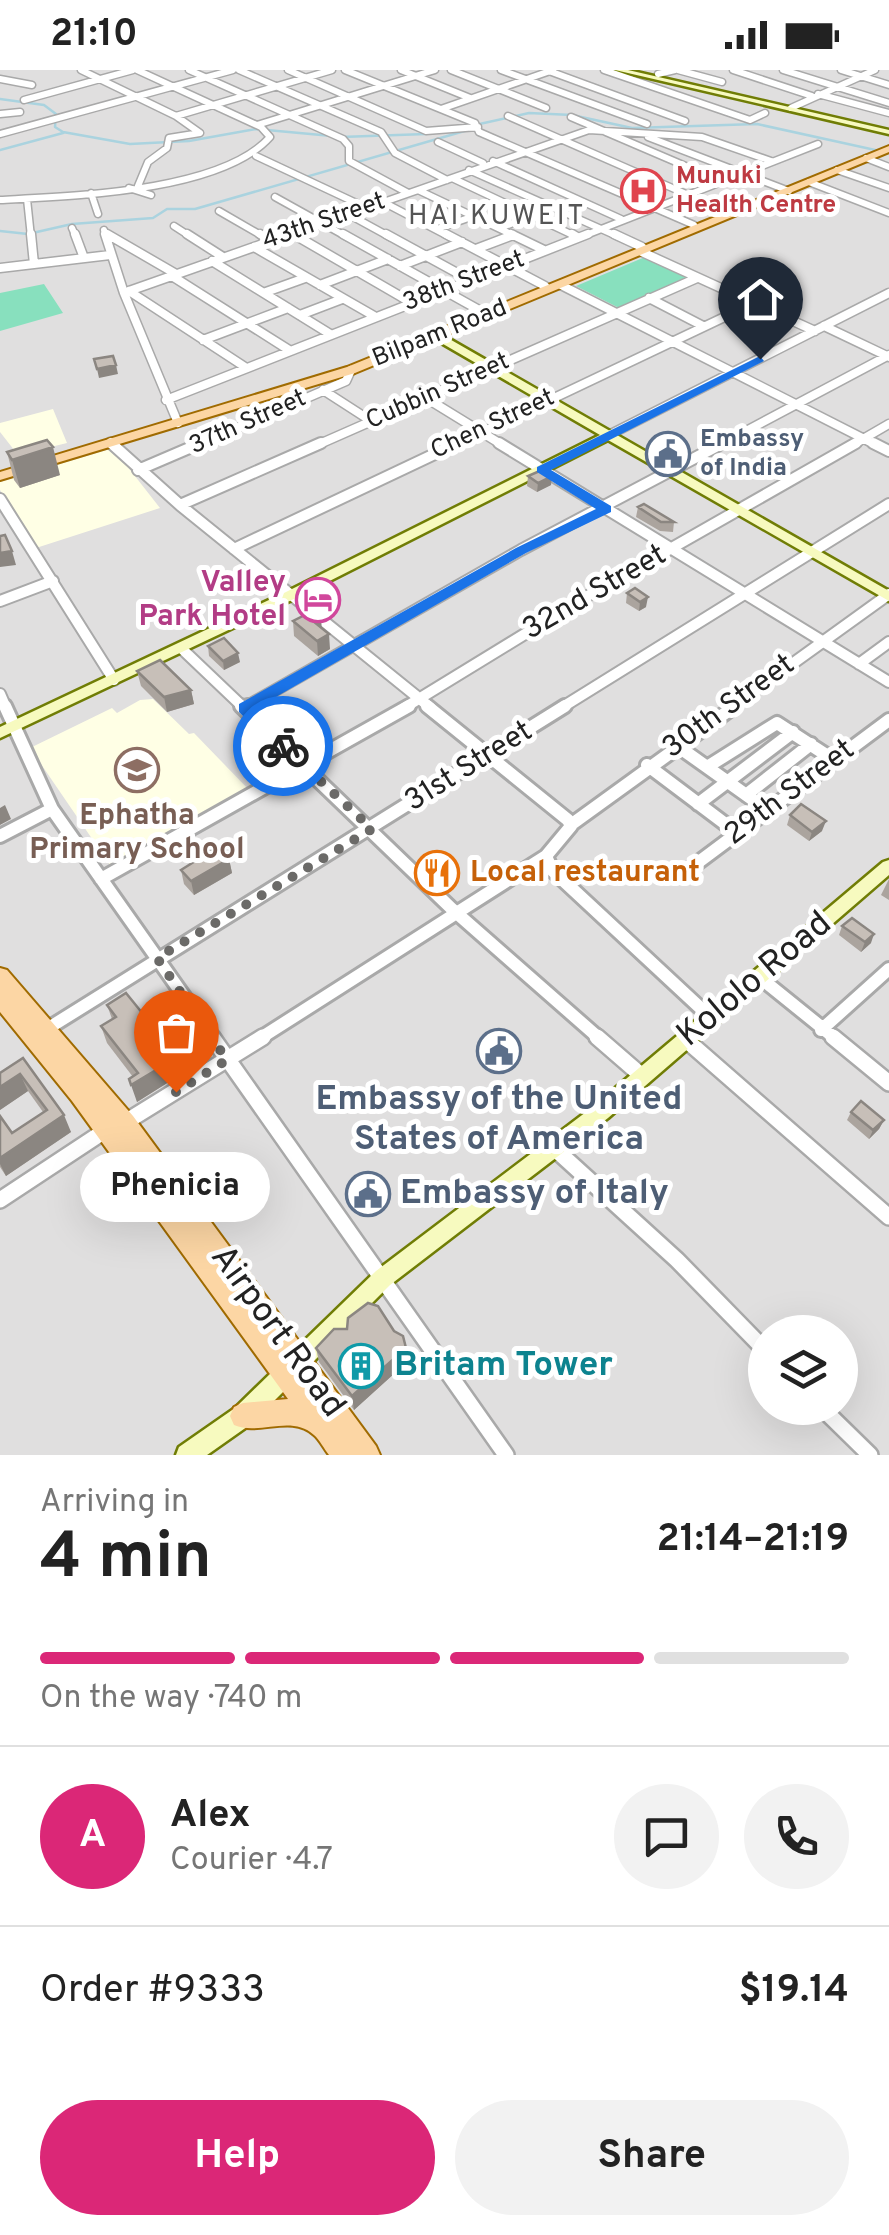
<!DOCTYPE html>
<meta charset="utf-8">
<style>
:root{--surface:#fff;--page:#f2f2f2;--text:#222;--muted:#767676;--line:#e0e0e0;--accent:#db2777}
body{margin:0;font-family:Overpass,sans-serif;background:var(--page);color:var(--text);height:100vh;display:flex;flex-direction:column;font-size:38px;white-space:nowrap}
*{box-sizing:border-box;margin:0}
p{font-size:32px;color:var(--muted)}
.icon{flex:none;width:55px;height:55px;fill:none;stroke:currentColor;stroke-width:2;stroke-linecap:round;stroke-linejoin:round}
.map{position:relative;height:1385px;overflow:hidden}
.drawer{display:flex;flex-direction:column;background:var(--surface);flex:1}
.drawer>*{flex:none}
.controls{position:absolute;left:748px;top:1245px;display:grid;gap:20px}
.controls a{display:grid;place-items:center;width:110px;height:110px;border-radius:50%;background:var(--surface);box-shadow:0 10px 40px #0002;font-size:50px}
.pin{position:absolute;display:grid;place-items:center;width:85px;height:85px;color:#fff;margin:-102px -42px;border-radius:50% 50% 50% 0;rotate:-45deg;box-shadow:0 0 10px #0007}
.pin .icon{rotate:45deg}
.courier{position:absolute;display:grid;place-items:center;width:100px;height:100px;margin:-50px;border:8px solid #1a73e8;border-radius:50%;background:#fff;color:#222;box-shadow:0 2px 12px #0007}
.bubble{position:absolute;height:70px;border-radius:35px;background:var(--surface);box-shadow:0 10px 40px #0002;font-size:32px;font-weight:700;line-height:70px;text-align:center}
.overview em{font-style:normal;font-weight:700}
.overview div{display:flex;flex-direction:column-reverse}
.overview{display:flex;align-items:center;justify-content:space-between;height:170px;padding:0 40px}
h1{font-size:65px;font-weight:700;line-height:75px}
.bar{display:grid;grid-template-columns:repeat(4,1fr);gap:15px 10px;align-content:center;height:120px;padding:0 40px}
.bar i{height:12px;border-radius:8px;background:var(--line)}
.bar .on{background:var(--accent)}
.bar p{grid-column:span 4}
.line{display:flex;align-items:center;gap:25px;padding:0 40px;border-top:2px solid var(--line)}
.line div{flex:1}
.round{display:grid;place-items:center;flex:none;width:105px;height:105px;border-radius:52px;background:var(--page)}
.action{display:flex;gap:20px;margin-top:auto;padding:20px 40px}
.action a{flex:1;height:115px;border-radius:60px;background:var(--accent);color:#fff;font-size:40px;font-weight:700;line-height:115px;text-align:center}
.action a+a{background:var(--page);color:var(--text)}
.status{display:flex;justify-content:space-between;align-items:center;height:70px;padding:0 50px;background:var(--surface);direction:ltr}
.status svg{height:28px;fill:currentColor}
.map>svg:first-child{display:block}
.residential{fill:#e0dfdf;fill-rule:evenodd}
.education{fill:#ffffe5}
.pitch{fill:#88e0be}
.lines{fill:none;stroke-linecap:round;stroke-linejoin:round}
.stream{stroke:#aad3df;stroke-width:2.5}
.street-far4-casing{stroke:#a9a9a9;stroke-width:9}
.street-far3-casing{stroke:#a9a9a9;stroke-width:11}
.street-far2-casing{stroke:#a9a9a9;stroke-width:14}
.street-far1-casing{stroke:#a9a9a9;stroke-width:18}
.street-casing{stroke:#a9a9a9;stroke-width:20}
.secondary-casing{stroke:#707d05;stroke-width:5}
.primary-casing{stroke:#a06b00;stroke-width:4}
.street-far4{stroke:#fff;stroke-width:6}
.street-far3{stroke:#fff;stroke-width:8}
.street-far2{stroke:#fff;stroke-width:10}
.street-far1{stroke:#fff;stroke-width:12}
.street{stroke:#fff;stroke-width:15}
.secondary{fill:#f7fabf;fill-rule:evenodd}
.primary{fill:#fcd6a4;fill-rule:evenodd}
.wall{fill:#aba49e}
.shaded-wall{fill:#8b8681}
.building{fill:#c7bfb8;stroke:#8b8681;stroke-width:2.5}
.route{fill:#1a73e8}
.done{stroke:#6b6a68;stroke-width:10;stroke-dasharray:0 18}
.labels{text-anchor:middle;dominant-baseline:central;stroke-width:10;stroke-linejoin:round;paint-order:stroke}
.far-health-label{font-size:25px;font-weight:bold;fill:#be3a42;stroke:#fff;text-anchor:start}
.far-street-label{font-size:25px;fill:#222;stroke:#fff}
.far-service-label{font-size:25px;font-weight:bold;fill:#4e5e75;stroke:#fff;text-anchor:start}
.far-neighbourhood-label{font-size:28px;letter-spacing:2.5px;fill:#555;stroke:#fff}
.hotel-label{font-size:30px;font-weight:bold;fill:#b23c85;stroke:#fff;text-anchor:end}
.street-label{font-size:30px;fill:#222;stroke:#fff}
.education-label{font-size:30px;font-weight:bold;fill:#785e54;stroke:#fff}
.food-label{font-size:30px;font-weight:bold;fill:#c56008;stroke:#fff;text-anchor:start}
.near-street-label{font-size:35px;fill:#222;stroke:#fff}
.near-service-label{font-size:35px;font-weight:bold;fill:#4e5e75;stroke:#fff}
.near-culture-label{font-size:35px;font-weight:bold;fill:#0d838f;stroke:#fff;text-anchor:start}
</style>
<div class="status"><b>21:10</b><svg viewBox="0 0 49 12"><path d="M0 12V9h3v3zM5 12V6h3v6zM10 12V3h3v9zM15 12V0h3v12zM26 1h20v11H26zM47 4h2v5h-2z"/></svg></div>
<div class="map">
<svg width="889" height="1385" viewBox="0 0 889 1385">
<rect width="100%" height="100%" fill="#f2efe9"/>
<path class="residential" d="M0,0H889V1385H0ZM765,1262H840V1338H765Z"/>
<path class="education" d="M53,339L67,373L18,385L0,362V353Z
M113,378L160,438L36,478L0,420V412Z
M153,629L189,664L194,663L251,722L112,798L30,678L112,638L117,643L140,630Z"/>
<path class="pitch" d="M645,187L688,208L619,238L576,216Z
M44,214L63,243L0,261V223Z"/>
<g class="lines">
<path class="stream" d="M0,29L44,35L56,44L55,57L63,62L130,74L189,71L256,59L332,66
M475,55L529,43L572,45L632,58L757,54L889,83
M341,67L426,64
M0,80L63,63
M0,161L28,164L72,154L153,148L167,139H195L468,60"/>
<defs>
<path id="street-far4" d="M81,0L176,46L200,63L169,68L167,78L148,92L138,116
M189,0L343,69L349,76V91L408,123
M239,0L381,62L395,83L447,110
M288,0L426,61L478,57
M345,0L475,53L479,62L694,155
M401,0L470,28
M451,0L546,38
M501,0L647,54
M604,0L750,50L765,43
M678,0L722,12
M733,0L812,26
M783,0L889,33
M841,0L889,15
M549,1L685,51
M658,4L675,0
M0,9L32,15
M818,24L889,43
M24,30L133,0
M791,38L875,0
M441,39L553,0
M0,44L20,42
M176,46L332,0
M508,46L686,124
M571,47L718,110
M257,55L435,0
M0,64L233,0
M648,67L789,121
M438,72L483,93
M256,86L367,138
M866,88L889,97
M493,91L621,149
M469,100L619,167
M837,100L889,118
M452,108L577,167
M809,112L889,143
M129,118L151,125
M418,120L517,167
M91,123L98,144
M275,127L347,167
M27,129L31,167
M0,130C72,126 221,122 270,67L261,57L137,0
M383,132L450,167
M219,141L264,167
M348,144L390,167
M174,156L191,167
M72,158L76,167
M500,158L557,136
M437,159L474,146
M104,160L106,167
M105,163L112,167
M292,164L297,167
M284,167L589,60L702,67L771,91
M508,167L513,165
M581,167L818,74"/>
<path id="street-far3" d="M31,164L34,194
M75,164L84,188
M105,164L124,223
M107,164L176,204
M187,164L223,187
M260,164L271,171
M293,164L412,233
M343,164L488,245
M386,164L470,210
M446,164L545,216
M511,164L544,180
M572,164L577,167
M614,164L642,177
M254,177L374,246
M476,179L513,165
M642,182L815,261
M212,191L330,264
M400,196L462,172
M0,198L110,185
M172,206L289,280
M320,215L388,189
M561,215L878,376
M129,221L291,164
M129,221L124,223L178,353
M129,221L245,297
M266,222L305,208
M649,228L703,256
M300,245L342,229
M824,256L889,287
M203,270L288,238
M323,320L371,351
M426,328L504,376
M166,330L588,164
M605,367L889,223
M111,373L114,376
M195,376L346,311L351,300
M315,376L697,208
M453,376L754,233
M718,376L889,285
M851,376L889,354"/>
<path id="street-far2" d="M111,373L180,435L431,638
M499,373L889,612
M873,373L889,381
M138,400L201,373
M0,429L114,610
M180,435L321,373
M234,479L458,373
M0,531L53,511
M181,578L244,638
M859,594L889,572
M0,624L6,638
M244,638L521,480L723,373
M404,638L577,532L856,373
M561,638L889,434
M731,638L889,524"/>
<path id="street-far1" d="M5,636L52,739L214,969
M241,636L452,839L600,969
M427,636L568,750L571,756L546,786L552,800L710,947
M244,638L248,636
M676,675L766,739
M647,695L736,762
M707,697L777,653L834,690
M746,725L811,674
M698,734L793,662
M572,754L735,636
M0,766L52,739
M692,797L889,650
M101,809L409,636
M758,906L836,969
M47,959L565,636
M821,960L889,899
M259,969L546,786"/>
<path id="street" d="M212,967L506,1385
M597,967L642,1006
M833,967L889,1013
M685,969L889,1147
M124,1053L263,967
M555,1079L677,1190L765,1280
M0,1130L106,1060
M822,1338L870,1385"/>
<path id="secondary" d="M615,0H628L889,60V64Z
M431,263H439L889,521V531L608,370L296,528L0,668V657L286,522L600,365L431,267Z
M889,790V805L608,1048L390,1215L251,1354L207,1385H176L179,1377L235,1338L376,1201L594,1036L883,792Z"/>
<path id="primary" d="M889,76V82L355,303L0,410V402L347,297Z
M0,898L7,900L133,1046L376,1376L380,1385H329C324,1379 320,1370 314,1365C291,1344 259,1366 234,1355L230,1346L234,1337L243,1333L288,1329L72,1031L0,942Z"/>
</defs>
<use href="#street-far4" class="street-far4-casing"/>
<use href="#street-far3" class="street-far3-casing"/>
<use href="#street-far2" class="street-far2-casing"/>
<use href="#street-far1" class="street-far1-casing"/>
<use href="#street" class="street-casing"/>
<use href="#secondary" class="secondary-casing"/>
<use href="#primary" class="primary-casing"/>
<use href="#street-far4" class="street-far4"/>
<use href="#street-far3" class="street-far3"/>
<use href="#street-far2" class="street-far2"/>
<use href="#street-far1" class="street-far1"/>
<use href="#street" class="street"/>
<use href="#secondary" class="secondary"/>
<use href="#primary" class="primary"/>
</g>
<path class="wall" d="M7,382L60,405L20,418L14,410Z
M528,406L551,415L537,422L527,416Z
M638,437L674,452L673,462L660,461L636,447Z
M308,518L330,521V530L319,536L309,528Z
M627,523L646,537L639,541L626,533Z
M293,551L322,559L330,579L318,586L294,566Z
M208,576L240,592L224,600L209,586Z
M137,601L191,620L194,634L167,642L141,616Z
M790,745L822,761L809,771L787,755Z
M229,789L232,803L194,825L184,814L181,800Z
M889,809V830L881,825Z
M842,856L871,873L861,882L839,865Z
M107,935L173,981L186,982L191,998L137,1032L133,1007L107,973L101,956L112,949Z
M23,988L71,1062L6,1106L0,1097V1046L12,1063L43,1042L28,1021L0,1040Z
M851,1042L884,1050L879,1059L869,1069L847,1050Z
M316,1278H406L407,1292L354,1340L319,1292Z"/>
<path class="shaded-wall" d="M116,295L118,304L99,308L97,299Z
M53,377L60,405L20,418L12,390Z
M552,406L551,415L537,422L538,413Z
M12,481L16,495L0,497V483Z
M330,521V530L319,536L318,526Z
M648,527L646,537L639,541L640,532Z
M321,547L322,562L313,551Z
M329,564L330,579L318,586L317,571Z
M238,583L240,592L224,600L223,591Z
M191,620L194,634L167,642L164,627Z
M5,735L11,749L0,755V738Z
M826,751L822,761L809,771L812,762Z
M229,789L232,803L194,825L191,811Z
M874,864L871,873L861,882L865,872Z
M186,982L191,998L137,1032L131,1015Z
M20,1004L28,1021L0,1040V1017Z
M64,1045L71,1062L6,1106L0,1094V1088Z
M884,1050L879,1059L869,1069L873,1060Z
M406,1278L407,1292L354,1340L352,1326Z"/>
<path class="building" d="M113,286L116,295L97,299L94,289Z
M47,370L53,377L12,390L7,382Z
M542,400L552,406L538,413L528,406Z
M644,434L674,452H661L638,437Z
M5,465L12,481L0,483V466Z
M320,512L330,521L318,526L308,518Z
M635,518L648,527L640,532L627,523Z
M313,541L321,547L313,551L329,564L317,571L293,551Z
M224,568L238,583L223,591L208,576Z
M160,590L191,620L164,627L137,601Z
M801,734L826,751L812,762L790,745Z
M216,778L229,789L191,811L181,800Z
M852,848L874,864L865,872L842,856Z
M126,923L173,981L182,976L186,982L131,1015L129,1009L138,1003L101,956L116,947L107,935Z
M23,988L64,1045L0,1088V1046L12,1063L47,1040L20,1004L0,1017V1003Z
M861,1031L884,1050L873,1060L851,1042Z
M368,1233L378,1236L394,1261L403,1266L406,1278L352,1326L316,1278L334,1259H347L348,1248Z"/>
<path class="route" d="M760,286L764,291L551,400L611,436V442L526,483L255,639L289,672V681H277L239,642V634L516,478L596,439L537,402V397Z"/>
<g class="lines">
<path class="done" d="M176,1022L227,990L157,888L372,759L283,676"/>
</g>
<defs>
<symbol id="hospital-ring" viewBox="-11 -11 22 22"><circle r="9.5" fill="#fff" stroke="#e0444e" stroke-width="1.5"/><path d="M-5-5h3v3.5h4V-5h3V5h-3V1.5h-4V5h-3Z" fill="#e0444e"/></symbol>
<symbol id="civic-ring" viewBox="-11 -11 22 22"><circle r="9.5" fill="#fff" stroke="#5c6f8a" stroke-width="1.5"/><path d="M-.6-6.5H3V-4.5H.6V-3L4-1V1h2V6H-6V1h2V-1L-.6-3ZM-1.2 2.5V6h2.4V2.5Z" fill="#5c6f8a"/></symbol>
<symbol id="hotel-ring" viewBox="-11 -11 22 22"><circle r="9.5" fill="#fff" stroke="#d1479c" stroke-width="1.5"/><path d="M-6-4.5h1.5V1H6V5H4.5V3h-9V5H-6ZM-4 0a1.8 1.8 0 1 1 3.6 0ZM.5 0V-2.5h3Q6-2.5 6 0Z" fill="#d1479c"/></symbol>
<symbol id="school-ring" viewBox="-11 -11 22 22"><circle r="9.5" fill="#fff" stroke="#8d6e63" stroke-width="1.5"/><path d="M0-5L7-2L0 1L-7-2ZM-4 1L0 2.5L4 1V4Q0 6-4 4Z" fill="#8d6e63"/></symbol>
<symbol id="restaurant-ring" viewBox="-11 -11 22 22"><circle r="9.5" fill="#fff" stroke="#e8710a" stroke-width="1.5"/><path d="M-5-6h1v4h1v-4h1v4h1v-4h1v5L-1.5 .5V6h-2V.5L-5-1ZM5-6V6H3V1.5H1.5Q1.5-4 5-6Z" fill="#e8710a"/></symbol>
<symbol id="building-ring" viewBox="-11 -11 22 22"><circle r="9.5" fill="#fff" stroke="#0f9aa8" stroke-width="1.5"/><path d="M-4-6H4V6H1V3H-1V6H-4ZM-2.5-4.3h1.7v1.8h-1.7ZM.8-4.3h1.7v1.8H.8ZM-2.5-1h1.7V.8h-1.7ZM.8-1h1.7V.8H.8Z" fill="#0f9aa8"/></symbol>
</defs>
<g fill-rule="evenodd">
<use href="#hospital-ring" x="618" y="96" width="50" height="50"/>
<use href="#civic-ring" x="643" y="359" width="50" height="50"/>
<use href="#hotel-ring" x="293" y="505" width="50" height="50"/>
<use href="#school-ring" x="112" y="675" width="50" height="50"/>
<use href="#restaurant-ring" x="412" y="778" width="50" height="50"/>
<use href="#civic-ring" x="474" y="956" width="50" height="50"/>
<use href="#civic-ring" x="343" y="1099" width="50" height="50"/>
<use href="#building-ring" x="336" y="1271" width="50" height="50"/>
</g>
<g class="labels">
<g class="far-health-label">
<text x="676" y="107">Munuki<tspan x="676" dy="29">Health Centre</tspan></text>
</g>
<g class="far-street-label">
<text transform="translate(324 152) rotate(-19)">43th Street</text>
<text transform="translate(464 212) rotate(-21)">38th Street</text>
<text transform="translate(440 264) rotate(-22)">Bilpam Road</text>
<text transform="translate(438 322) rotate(-24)">Cubbin Street</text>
<text transform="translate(248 353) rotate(-24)">37th Street</text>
<text transform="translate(493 355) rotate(-25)">Chen Street</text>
</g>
<g class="far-service-label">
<text x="700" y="370">Embassy<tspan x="700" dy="29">of India</tspan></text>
</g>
<g class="far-neighbourhood-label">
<text x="497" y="147">HAI KUWEIT</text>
</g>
<g class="hotel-label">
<text x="286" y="513">Valley<tspan x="286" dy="34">Park Hotel</tspan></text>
</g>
<g class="street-label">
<text transform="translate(595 523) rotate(-30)">32nd Street</text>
<text transform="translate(729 637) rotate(-36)">30th Street</text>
<text transform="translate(469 697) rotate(-32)">31st Street</text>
<text transform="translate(790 723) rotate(-37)">29th Street</text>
</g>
<g class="education-label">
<text x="137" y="746">Ephatha<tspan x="137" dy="34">Primary School</tspan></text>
</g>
<g class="food-label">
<text x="470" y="803">Local restaurant</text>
</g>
<g class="near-street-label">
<text transform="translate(755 910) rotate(-40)">Kololo Road</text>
<text transform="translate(277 1262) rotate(54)">Airport Road</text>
</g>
<g class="near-service-label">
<text x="499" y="1030">Embassy of the United<tspan x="499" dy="40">States of America</tspan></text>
<text x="400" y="1124" text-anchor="start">Embassy of Italy</text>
</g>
<g class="near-culture-label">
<text x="394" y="1296">Britam Tower</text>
</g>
</g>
</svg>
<div class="controls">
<a><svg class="icon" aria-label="layers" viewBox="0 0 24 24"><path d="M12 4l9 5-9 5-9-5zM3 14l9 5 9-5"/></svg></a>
</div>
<div class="pin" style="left:176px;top:1022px;background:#ea580c"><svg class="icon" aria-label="bag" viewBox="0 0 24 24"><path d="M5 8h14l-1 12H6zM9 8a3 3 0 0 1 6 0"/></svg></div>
<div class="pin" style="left:760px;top:289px;background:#1f2937"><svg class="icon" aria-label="home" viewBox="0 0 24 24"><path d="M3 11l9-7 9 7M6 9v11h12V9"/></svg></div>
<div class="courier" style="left:283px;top:676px"><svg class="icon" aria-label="bike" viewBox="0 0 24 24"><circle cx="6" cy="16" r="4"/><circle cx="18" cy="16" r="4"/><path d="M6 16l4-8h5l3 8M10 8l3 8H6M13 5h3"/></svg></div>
<div class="bubble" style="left:80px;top:1082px;width:190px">Phenicia</div>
</div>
<section class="drawer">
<div class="overview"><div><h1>4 min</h1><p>Arriving in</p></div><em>21:14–21:19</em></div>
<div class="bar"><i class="on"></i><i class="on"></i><i class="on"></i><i></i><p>On the way · 740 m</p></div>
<div class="line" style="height:180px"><b class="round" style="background:var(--accent);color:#fff">A</b><div><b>Alex</b><p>Courier · 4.7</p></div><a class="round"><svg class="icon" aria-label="chat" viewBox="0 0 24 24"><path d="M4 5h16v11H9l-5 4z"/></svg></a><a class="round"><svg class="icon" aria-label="phone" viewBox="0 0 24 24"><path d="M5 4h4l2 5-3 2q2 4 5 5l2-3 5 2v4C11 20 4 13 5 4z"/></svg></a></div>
<div class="line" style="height:130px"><div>Order #9333</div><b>$19.14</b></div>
<div class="action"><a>Help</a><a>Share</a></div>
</section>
